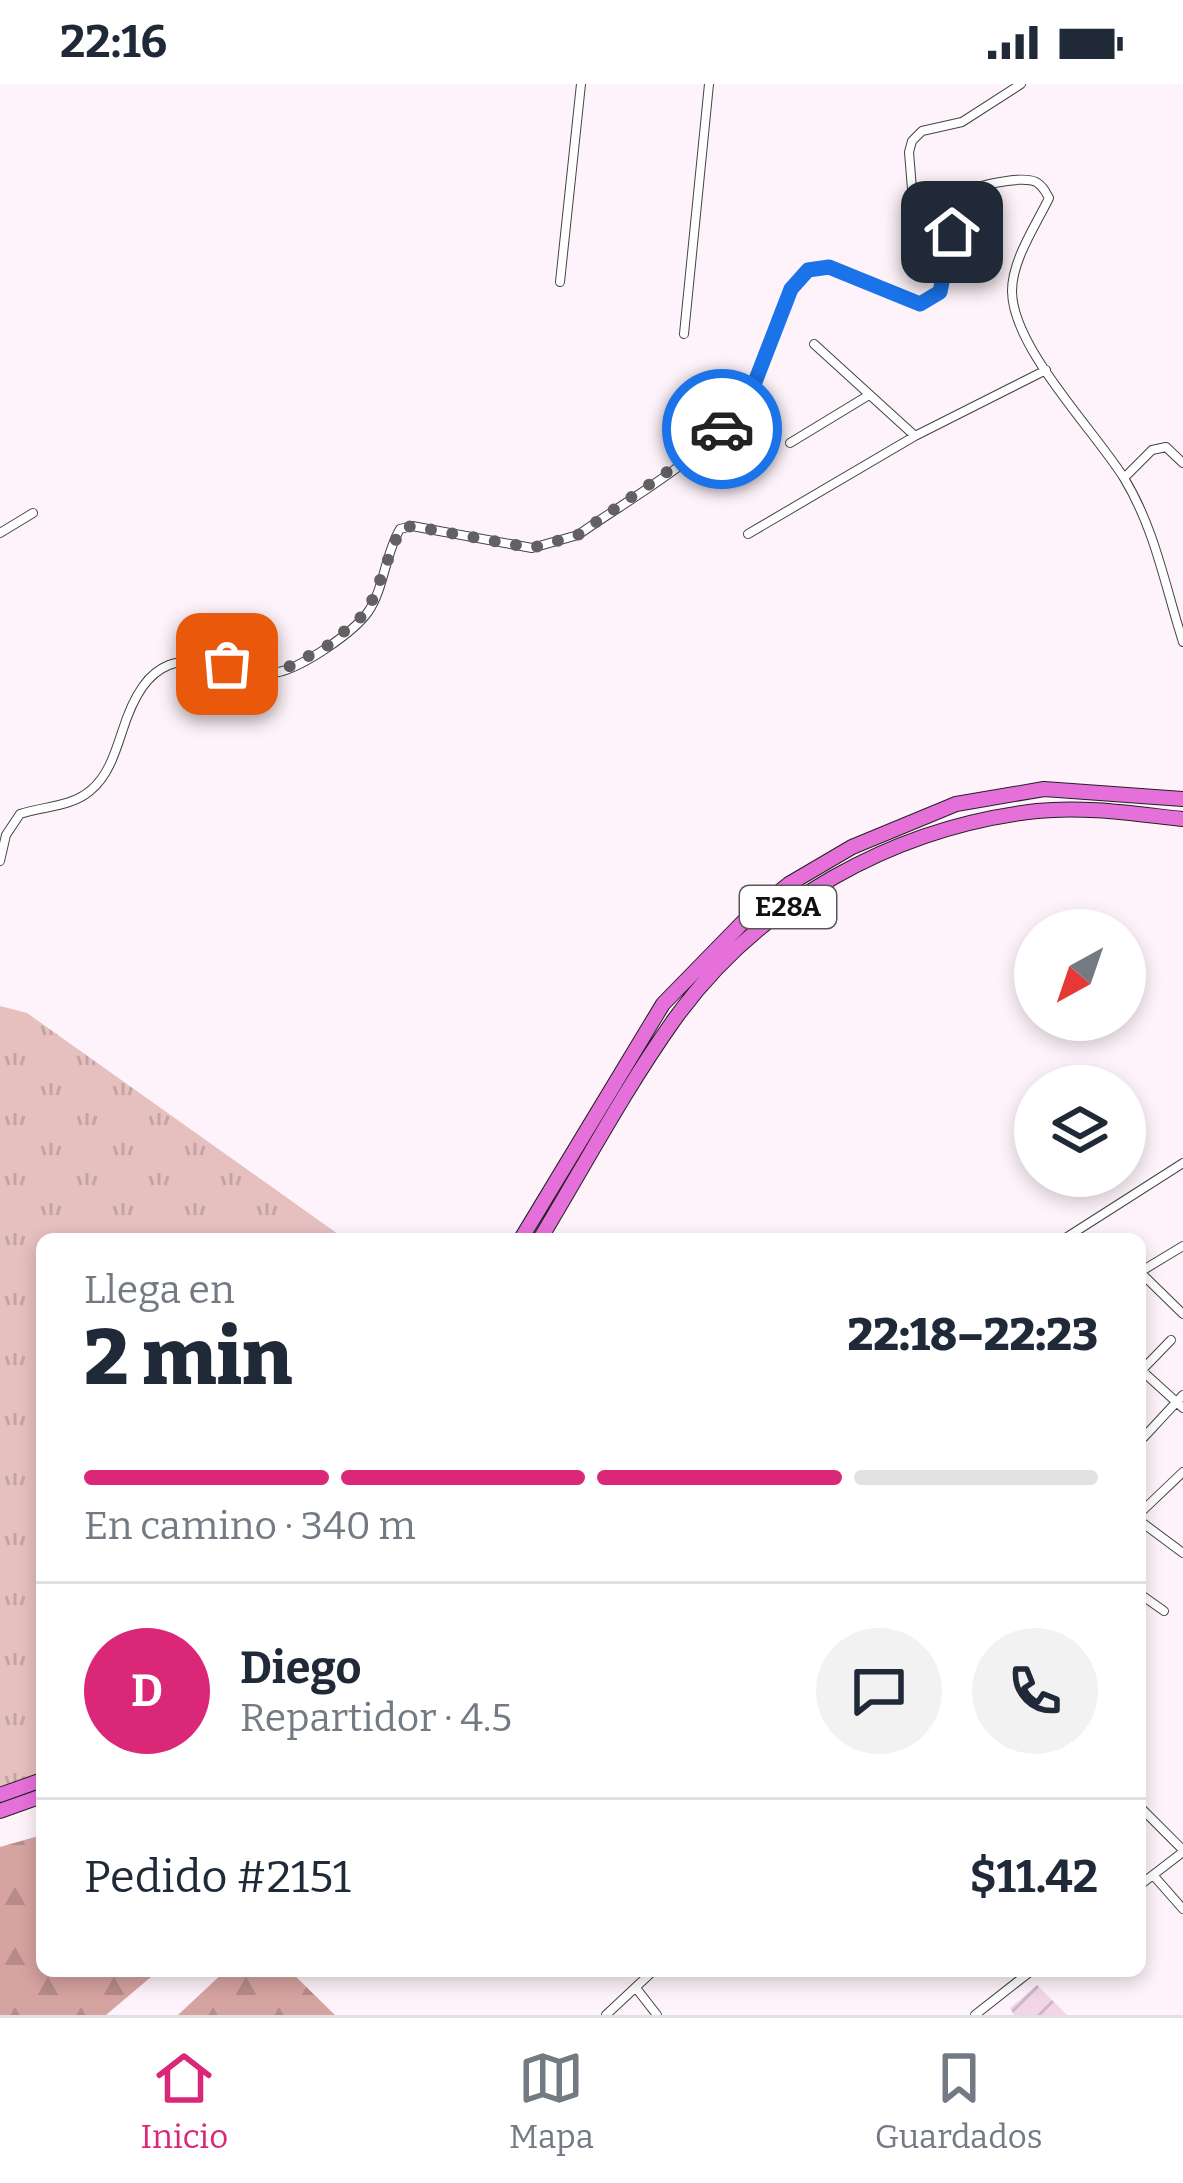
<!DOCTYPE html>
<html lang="es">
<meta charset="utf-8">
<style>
:root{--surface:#fff;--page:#f2f2f3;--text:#1f2937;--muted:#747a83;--line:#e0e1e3;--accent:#db2777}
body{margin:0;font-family:Bitter,serif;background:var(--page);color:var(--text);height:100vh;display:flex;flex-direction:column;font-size:45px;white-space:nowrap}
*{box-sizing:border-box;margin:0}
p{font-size:39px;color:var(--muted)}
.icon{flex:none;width:66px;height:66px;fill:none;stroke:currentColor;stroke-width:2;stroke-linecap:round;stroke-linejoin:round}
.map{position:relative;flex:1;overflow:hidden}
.drawer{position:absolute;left:36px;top:1149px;width:1110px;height:744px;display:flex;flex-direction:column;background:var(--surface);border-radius:18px;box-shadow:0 6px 18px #0003}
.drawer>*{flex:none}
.needle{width:78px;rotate:220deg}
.tools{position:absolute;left:1014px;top:825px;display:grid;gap:24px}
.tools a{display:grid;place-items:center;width:132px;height:132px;border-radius:50%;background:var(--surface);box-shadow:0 6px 18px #0003;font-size:60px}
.pin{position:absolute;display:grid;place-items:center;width:102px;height:102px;color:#fff;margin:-51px;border-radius:24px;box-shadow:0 6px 18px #0006}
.courier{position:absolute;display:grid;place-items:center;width:120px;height:120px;margin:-60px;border:9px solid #1a73e8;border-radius:50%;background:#fff;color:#222;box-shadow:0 3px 15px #0007}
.overview em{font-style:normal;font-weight:800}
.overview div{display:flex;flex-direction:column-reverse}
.overview{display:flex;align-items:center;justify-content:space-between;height:204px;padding:0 48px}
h1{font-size:78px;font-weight:800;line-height:90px}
.bar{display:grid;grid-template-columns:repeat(4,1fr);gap:18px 12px;align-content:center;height:144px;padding:0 48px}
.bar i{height:15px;border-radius:9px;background:var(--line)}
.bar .active{background:var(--accent)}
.bar p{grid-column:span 4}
.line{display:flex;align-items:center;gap:30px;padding:0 48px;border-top:3px solid var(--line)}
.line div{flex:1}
.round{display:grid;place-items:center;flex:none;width:126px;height:126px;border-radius:63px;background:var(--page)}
.status{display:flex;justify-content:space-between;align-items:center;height:84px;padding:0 60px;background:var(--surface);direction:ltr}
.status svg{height:33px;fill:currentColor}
.dock{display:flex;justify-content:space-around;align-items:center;height:168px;border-top:3px solid var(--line);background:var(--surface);font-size:33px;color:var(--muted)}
.dock a{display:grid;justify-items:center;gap:6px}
.dock .active{color:var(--accent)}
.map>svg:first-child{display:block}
.farmland{fill:url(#farmland-furrows)}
.forest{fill:url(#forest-firs)}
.park{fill:url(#park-tufts)}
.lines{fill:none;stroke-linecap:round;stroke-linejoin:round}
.minor-casing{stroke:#434343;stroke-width:10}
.trunk-casing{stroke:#212121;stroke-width:16}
.minor{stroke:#fff;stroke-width:8}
.trunk{stroke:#e670d9;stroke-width:14}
.done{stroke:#635f62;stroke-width:12;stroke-dasharray:0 21.6}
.route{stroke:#1a73e8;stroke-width:15}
.labels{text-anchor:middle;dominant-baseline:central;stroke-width:12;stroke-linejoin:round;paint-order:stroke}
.shield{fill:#fff;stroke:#585858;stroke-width:3}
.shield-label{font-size:27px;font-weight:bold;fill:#101010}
</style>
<div class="status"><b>22:16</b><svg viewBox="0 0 49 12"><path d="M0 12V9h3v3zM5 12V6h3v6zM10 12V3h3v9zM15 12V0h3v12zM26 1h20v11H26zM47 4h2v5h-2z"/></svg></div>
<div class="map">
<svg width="1183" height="1931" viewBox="0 0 1183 1931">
<defs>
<pattern id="farmland-furrows" width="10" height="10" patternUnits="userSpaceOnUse" patternTransform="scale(3)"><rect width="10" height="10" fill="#f2d5e6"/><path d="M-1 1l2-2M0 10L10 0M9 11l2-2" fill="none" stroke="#ceb6c4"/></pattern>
<pattern id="forest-firs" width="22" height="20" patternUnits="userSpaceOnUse" patternTransform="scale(3)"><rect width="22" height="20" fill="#d5a3a0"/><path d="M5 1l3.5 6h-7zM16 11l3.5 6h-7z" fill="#b68b89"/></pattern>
<pattern id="park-tufts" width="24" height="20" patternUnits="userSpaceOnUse" patternTransform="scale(3)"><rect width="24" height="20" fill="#e6bfbf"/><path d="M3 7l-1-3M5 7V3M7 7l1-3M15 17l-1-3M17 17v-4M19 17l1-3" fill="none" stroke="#c4a3a3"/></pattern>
</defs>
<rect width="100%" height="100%" fill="#fef3fa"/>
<path class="farmland" d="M1037,1901L1067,1931H1014L1010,1924Z"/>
<path class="forest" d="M42,1751V1887H158L106,1931H0V1763Z
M225,1887H290L335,1931H178Z"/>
<path class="park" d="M0,922L27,929L345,1155H42V1696L0,1718Z"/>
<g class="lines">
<defs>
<path id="minor" d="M946,182L929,178L917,167L909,68L912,57L922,47L962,38L1021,0
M560,198L581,0
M684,250L709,0
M814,260L915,352
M790,359L869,311
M1124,394L1152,366L1166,363L1183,379
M0,449L33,429
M748,450L915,352L1046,286
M0,777L6,751L20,730C44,722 72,723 91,706C108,692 115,669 122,648C153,550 196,579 279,588C304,582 353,549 368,528C384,505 385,470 400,445L412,442L532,464L578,451C633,412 713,370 749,312C769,281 776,206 807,187C829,174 896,210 920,220L940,208L959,113C969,102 1022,91 1036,98C1043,102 1045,107 1049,114C1036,141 1012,176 1012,207C1012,263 1094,346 1124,394C1155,445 1165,502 1183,558
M1064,1155L1183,1079
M1183,1162L1140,1188L1183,1230
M1140,1285L1183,1324
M1140,1288L1171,1256
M1144,1353L1183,1311
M1140,1429L1183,1388
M1140,1437L1183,1469
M1140,1510L1164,1527
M1140,1723L1183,1766
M1153,1791L1183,1825
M1140,1801L1183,1768
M636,1904L657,1931
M606,1931L653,1887
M975,1931L1031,1887"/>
<path id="trunk" d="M521,1155L663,920L747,834L789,800L852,763L956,720L1044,705L1183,715
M540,1155C584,1082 625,1005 674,936C759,818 894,743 1037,727C1086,722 1135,730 1183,735
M0,1711L42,1696
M0,1727L42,1712"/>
</defs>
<use href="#minor" class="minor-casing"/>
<use href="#trunk" class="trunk-casing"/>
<use href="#minor" class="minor"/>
<use href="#trunk" class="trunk"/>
</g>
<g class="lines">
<path class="done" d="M227,580L279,588L327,562L368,527L400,445L412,442L532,464L578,451L712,356L722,345"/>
<path class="route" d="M722,345L750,311L791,205L808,186L829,183L920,220L940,208L952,148"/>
</g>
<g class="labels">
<rect class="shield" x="740" y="802" width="96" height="42" rx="9"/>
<g class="shield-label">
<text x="788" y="823">E28A</text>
</g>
</g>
</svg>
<div class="tools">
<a><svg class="needle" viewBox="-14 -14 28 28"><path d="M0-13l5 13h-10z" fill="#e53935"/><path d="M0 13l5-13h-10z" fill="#747a83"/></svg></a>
<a><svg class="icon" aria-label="layers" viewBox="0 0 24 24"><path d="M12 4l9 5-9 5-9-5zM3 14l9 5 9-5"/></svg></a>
</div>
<div class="pin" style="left:227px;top:580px;background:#ea580c"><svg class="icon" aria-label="bag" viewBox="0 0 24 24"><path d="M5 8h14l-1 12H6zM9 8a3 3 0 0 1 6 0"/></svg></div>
<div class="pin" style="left:952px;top:148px;background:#1f2937"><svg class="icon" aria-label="home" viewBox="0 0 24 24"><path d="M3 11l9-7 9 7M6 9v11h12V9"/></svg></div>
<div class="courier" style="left:722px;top:345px"><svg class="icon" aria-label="car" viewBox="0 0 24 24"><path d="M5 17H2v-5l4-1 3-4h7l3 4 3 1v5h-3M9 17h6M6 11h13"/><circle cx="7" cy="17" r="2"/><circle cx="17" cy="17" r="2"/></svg></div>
<section class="drawer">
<div class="overview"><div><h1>2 min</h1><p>Llega en</p></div><em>22:18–22:23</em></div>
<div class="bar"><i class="active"></i><i class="active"></i><i class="active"></i><i></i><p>En camino · 340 m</p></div>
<div class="line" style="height:216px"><b class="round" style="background:var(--accent);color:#fff">D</b><div><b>Diego</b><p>Repartidor · 4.5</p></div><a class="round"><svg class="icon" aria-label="chat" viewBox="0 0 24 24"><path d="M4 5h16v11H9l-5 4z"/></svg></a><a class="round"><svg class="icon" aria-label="phone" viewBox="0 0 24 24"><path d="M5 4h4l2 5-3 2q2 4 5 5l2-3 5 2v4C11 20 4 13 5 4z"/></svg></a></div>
<div class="line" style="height:156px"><div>Pedido #2151</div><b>$11.42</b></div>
</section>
</div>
<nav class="dock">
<a class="active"><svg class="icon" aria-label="home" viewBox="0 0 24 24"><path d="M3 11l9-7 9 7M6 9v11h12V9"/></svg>Inicio</a>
<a><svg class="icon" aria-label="map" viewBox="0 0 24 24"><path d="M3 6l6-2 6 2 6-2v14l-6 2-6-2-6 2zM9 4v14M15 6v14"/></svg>Mapa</a>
<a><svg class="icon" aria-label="saved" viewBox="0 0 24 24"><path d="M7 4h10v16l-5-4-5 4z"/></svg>Guardados</a>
</nav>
